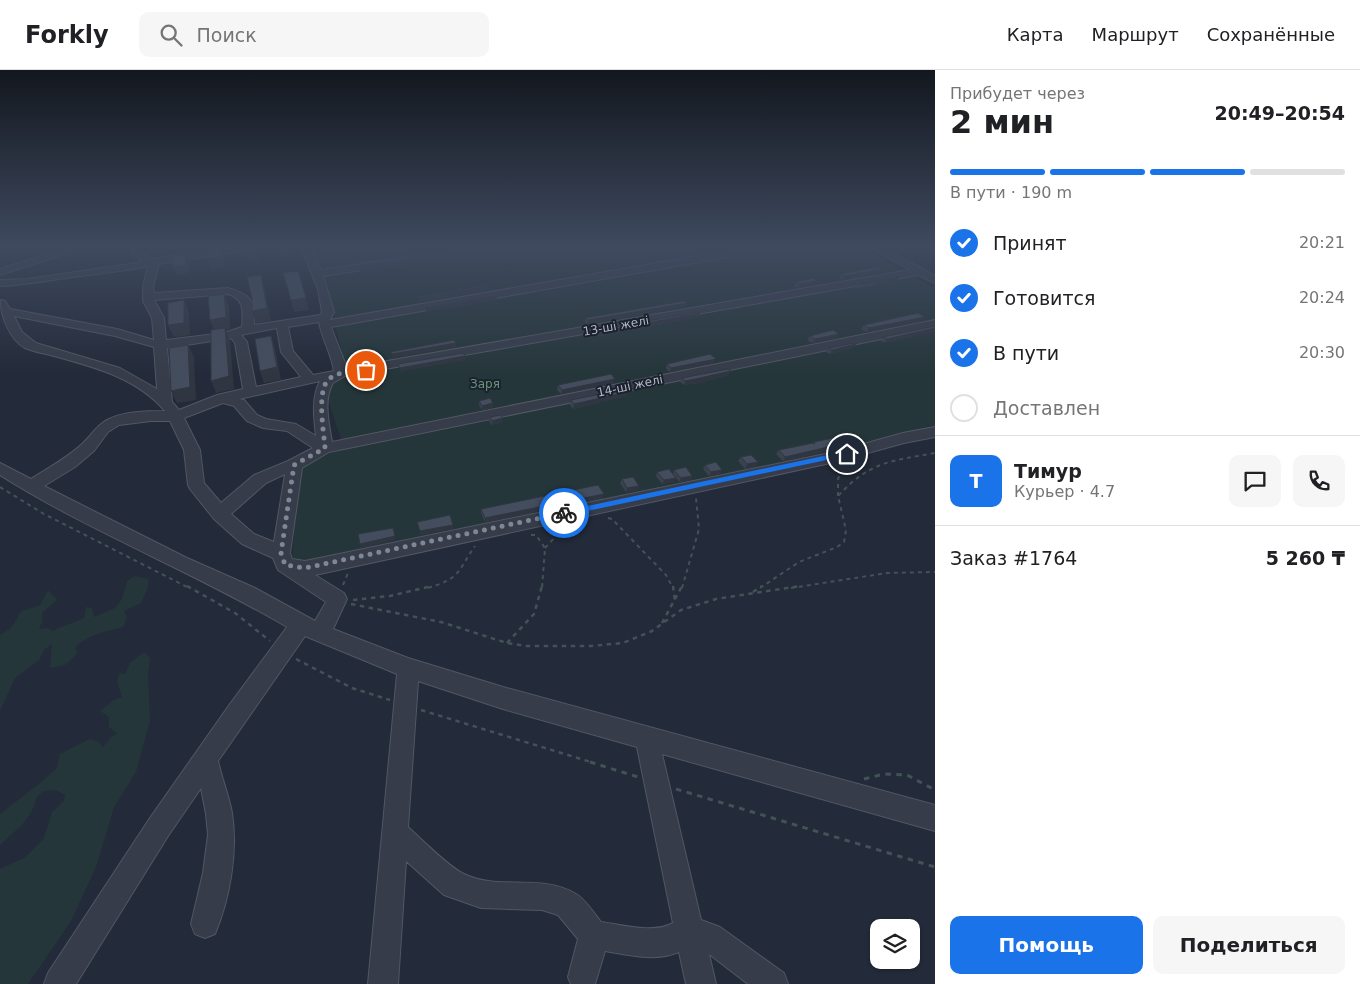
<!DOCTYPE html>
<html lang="ru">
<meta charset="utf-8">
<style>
:root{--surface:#fff;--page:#f6f6f6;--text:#202124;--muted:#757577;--line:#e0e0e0;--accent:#1a73e8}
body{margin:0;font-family:"DejaVu Sans",sans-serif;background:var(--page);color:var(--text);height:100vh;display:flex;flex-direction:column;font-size:19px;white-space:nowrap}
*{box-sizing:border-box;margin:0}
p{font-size:16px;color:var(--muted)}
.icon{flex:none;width:28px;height:28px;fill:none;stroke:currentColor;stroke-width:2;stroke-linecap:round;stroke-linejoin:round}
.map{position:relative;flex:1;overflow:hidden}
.panel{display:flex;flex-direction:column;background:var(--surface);width:425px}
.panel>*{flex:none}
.fabs{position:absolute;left:870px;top:849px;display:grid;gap:10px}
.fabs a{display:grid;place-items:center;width:50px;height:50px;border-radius:10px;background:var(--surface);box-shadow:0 1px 4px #0004;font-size:25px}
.pin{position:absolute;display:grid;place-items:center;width:42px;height:42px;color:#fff;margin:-21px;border:2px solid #fff;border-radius:50%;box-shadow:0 1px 5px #0007}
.courier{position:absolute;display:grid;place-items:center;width:50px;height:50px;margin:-25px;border:4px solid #1a73e8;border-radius:50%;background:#fff;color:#222;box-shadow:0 1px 6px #0007}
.head em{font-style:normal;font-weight:700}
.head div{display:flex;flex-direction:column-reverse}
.head{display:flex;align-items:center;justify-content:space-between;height:85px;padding:0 15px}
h1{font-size:32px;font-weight:700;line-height:38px}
.bar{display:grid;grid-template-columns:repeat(4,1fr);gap:8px 5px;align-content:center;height:60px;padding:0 15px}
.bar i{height:6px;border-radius:4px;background:var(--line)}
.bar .current{background:var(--accent)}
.bar p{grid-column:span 4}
.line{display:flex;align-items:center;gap:12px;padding:0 15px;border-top:1px solid var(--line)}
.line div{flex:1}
.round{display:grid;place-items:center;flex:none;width:52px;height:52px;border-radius:10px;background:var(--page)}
ol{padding:0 15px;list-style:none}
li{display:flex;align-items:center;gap:15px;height:55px}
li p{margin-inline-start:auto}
li .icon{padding:5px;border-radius:50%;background:var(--accent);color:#fff;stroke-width:4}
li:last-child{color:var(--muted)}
li i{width:28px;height:28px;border:2px solid var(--line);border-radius:50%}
.action{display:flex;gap:10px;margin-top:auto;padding:10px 15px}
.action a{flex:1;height:58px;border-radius:10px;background:var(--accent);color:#fff;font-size:20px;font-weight:700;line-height:58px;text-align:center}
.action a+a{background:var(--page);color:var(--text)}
header{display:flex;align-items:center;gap:30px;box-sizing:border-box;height:70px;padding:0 25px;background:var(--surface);border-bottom:1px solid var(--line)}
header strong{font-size:24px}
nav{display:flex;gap:28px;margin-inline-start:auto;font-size:18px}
.search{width:350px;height:45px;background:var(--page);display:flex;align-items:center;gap:12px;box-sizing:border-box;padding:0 18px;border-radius:10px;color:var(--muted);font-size:19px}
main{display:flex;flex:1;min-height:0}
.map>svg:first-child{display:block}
.green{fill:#25363a}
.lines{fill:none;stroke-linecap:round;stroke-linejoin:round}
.minor-casing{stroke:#515764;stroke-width:2}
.path-far2{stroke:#425357;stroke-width:2;stroke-dasharray:4 4;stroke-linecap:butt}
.path-far1{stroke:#425357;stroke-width:2.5;stroke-dasharray:4.5 4.5;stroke-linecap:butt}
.path{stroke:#425357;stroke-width:3;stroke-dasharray:5.5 5.5;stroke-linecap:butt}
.minor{fill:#363c49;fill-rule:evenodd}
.wall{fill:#3a4250}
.shaded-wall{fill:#303641}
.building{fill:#444d5d;stroke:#303641}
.route{fill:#1a73e8}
.done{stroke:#7f8694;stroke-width:5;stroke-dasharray:0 9}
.labels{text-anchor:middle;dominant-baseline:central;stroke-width:4;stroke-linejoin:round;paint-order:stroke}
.far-street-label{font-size:12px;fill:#b1b7c5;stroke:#1b222e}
.far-park-label{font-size:12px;fill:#699577;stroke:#1b222e}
</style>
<header>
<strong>Forkly</strong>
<div class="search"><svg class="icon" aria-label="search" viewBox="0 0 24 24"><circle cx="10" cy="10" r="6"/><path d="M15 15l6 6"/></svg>Поиск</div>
<nav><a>Карта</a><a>Маршрут</a><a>Сохранённые</a></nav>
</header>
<main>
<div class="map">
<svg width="935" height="914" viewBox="0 0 935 914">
<rect width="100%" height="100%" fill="#232a39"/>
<path class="green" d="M310,177H861L935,218V358C723,411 507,450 292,493L298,402L306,389L345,379C341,364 319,320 332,310C336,307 343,306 347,304L334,250L335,246Z
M134,506L149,509L147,520L141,533L124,541L127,548L123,557C105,562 89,564 75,577L77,584L65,595L50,598L52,574L44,580L39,590L15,608L0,641V565C10,560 16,553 20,542L40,535L48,520L57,530L42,543V552L39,559L48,558L53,561C65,554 73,554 84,548L86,537L92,538L94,547L115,538L122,529L127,511Z
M144,582L150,588L148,604L150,651L136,702L114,737L96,797L71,851L28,914H0V799L26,787L44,768L52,742L64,731L65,725L56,720L43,721L37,727L32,741L22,755L0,775V744L40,713L57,698L60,684L90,669L99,672L103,677L111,667L117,664L109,657V647L100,641L114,630L122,627L117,611L119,603L125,604L130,593Z"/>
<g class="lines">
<defs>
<path id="minor" d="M68,177H86L0,205V199Z
M131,177H141V182L153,189L226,177H256L251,180L159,194L153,217L154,223L228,218C251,224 255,231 254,255L320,245L322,242L318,219L301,177H311L321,200L475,177H501L496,180L323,206L334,242L330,250L749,177H773L768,180L331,257L347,298L910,200L869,177H882L935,206V213L918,205L345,306L333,313C323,330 329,353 332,372L935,250V258L329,382L302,398L290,483L292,489L305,491L835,382L903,363L935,357V367L904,373L835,392L315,505L344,523L347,529L333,559L408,588L503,617L935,735V761L662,684L701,850L720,857L784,903L788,914H748L709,884L716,914H686L679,882C655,892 629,885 605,881L595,914H571L568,907L578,869L558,845L542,840L481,838L444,825L406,791L398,914H368L397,604L305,566L218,691C222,709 229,726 232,743C238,782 230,828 215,864L205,868L195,864L191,854L203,803L208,765L206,744L201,718L168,766L76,914H44L48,903L150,748L230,634L287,557C194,502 92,463 0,405V393L31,409C48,398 67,388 82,374C91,366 96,356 107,350C123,341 147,341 165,341C137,308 94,297 54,286C44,283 34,282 25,278C10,270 0,245 1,230L5,231L10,239L117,259L154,270L152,248L143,231V217L148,196C121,202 94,204 66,208C44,211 23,215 0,216V210L28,209L143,192L133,185ZM228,224C245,229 243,242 242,257L224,263L166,270L164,248L154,230ZM14,246L115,266L154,277L157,319L120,298L36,273L22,262ZM319,252C322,269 331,283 334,301L313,305L293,281L288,257ZM277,258L281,282L301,307L256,317L247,272L241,265ZM231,268L235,273L243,319L217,325L179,340L172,332L167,278ZM320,311C311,328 314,348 316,366L296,354L266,349L257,345L244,330L239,329ZM223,333L234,336L247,351L263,358L287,361L313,378L288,391L254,405L221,433L204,413L200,380L184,348ZM151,351H170L184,380L188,415L190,419L214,449L242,474L273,488L278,500L326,532L315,551L255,518L187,488L44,416L75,397L94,381L108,362L119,355ZM285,404L274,472L254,464L231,444L266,413ZM418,611L503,639L637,677L673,853C653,864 623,855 601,852C594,843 585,829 576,824C541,803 499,821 464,804C450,798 421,769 408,757Z"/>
</defs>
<use href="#minor" class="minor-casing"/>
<path class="path-far2" d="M0,417L44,444L189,518
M838,426V409L843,397
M608,448L612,449L666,505L673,518
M531,465H536L545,478L542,518
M545,478L557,465L570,457
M343,515L348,503
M428,518C461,508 457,502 475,476
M682,518L699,459L696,428
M760,518L799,492L837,477L844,472L846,460L838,426C870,391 892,391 935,383
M791,518L887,503L935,502"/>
<path class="path-far1" d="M187,516L235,543L270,571
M673,516L675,531
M753,522L762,516
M353,530L390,526L432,516
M351,534L441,552L507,573L526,576H591L623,573L652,561L681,540L716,529L800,516
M662,553L682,516
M507,573L534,544L542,516
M296,589L352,618L390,630
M421,640L594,693"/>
<path class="path" d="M590,692L638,707
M864,709L884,704L907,705L935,720
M676,719L935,797"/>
<use href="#minor" class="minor"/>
</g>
<path class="wall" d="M883,199L881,203L842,210L839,208L841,204Z
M899,207L896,211L874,216L856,218L858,214Z
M796,212L815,215L798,218L794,216Z
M686,237L587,254L585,252V248Z
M700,243L699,247L599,266L596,264L597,260Z
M922,251L866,262L861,259L864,255Z
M935,256L884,273L881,271L883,267Z
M839,264L837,268L812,273L807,270L810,266Z
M856,274L853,278L830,284L826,282L829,278Z
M714,293L669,302L666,298L667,294Z
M729,305L699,313L684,315L680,312L682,308Z
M614,313L561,324L557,320L558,315Z
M626,326L573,339L570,335L571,330Z
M479,331L493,338L482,340L479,335Z
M490,347L503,352L492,355L489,351Z
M814,372L855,375L783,391L776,384L779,380L813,373Z
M741,387L758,392L756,396L745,399L738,391Z
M705,395L720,404L709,406L703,399Z
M674,400L692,406L690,410L679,412L673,404Z
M657,402L674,412L662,414L656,406Z
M622,409L639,416L638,420L626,422L620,413Z
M603,428L485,452L481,443V439Z"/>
<path class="shaded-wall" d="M220,177L223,186L225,198L211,200L207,189Z
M257,177H258L260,190L247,191L244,181Z
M278,177H290L292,185L280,186Z
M506,177H522V178L500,182V178Z
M718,177H735L717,180Z
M779,177H797L732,189L733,186Z
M468,183V187L361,203L360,199Z
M186,184L189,191V203L176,205L173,197Z
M883,199L881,203L842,210L844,206Z
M261,205L264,217L271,251L256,253L252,241Z
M899,207L896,211L874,216L876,212Z
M817,211L815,215L798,218L800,214Z
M489,216V220L420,232V228Z
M224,224L229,236L230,259L226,260L230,270L234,319L216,323L211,311L215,262L210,250Z
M497,226V230L473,235L426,242V238Z
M306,228L309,240L294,242L291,230Z
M184,230L189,242L190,265L174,267L168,255Z
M687,233L686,237L587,254L588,250Z
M700,243L699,247L599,266V262Z
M925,247L922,251L866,262L869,258Z
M935,258V262L884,273L887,269Z
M839,264L837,268L812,273L815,269Z
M271,266L275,278L281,310L264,313L260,301Z
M456,273V277L393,288L392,284Z
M856,274L853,278L830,284L832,280Z
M188,275L194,287L196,330L177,333L171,321Z
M465,286V290L400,302V298Z
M364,289V293L354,295V291Z
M716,289L714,293L669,302L671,298Z
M731,301L729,305L699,313L684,315L685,311Z
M370,303L371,307L361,309L360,305Z
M615,309L614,313L561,324L562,320Z
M628,322L626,326L573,339L574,334Z
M493,333V338L482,340V336Z
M503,348V352L492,355V351Z
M858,370L855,375L783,391L785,387Z
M758,392L756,396L745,399L747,394Z
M722,400L720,404L709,406L711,402Z
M692,406L690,410L679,412L681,408Z
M676,408L674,412L662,414L664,410Z
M639,416L638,420L626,422L627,418Z
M604,424L603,428L485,452V448Z
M453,455V459L420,465V461Z
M395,466V470L361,478L360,474Z"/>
<path class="building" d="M207,177H220L221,187L207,189Z
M243,177H257V180L244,181Z
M771,177H779L733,186L732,185Z
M468,183L360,199V198Z
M186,184V195L173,197V186Z
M878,197L883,199L844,206L841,204Z
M298,201L306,228L291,230L283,203Z
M261,205L267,238L252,241V228L247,207Z
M899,207L876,212L858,214Z
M813,208L817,211L800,214L796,212Z
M488,215L489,216L420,228L419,227Z
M224,224L226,247L210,250L208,226Z
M497,226L473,231L426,238Z
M184,230V253L168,255V233Z
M684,231L687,233L588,250L585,248Z
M698,242L700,243L599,262L597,260Z
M918,243L925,247L869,258L864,255Z
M935,256V258L887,269L883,267Z
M225,258L229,306L211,311V260Z
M833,260L839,264L815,269L810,266Z
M271,266L277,297L260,301L255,269Z
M454,270L456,273L392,284L391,282Z
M854,273L856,274L832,280L829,278Z
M188,275L190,317L171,321L169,278Z
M463,283L465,286L400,298L398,294Z
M710,284L716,289L671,298L667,294Z
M363,287L364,289L354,291L353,289Z
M369,299L370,303L360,305L358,301Z
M728,299L731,301L700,308L685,311L682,308Z
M611,304L615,309L562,320L558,315Z
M625,319L628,322L574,334L571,330Z
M490,328L493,333L482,336L479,331Z
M500,345L503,348L492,351L490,347Z
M851,364L858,370L785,387L779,380L813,373L815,374L814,372Z
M751,385L758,392L747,394L741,387Z
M716,392L722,400L711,402L705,395Z
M686,397L692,406L681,408L674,400Z
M669,399L676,408L664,410L657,402Z
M633,407L639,416L627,418L622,409Z
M598,415L604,424L485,448L481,439Z
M450,445L453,455L420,461L417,452Z
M393,458L395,466L360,474L358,464Z"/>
<linearGradient id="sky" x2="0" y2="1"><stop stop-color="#13171f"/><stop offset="0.58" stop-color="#3f4a5f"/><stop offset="1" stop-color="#3f4a5f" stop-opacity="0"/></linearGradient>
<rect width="935" height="305" fill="url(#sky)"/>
<path class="route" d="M847,381L851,384L850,385L564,446L560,443L564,441Z"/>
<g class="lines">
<path class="done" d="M366,300C355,302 338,301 329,309C316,320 324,363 325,378L294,395L281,483L285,495L305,498L564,443"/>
</g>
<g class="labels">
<g class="far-street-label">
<text transform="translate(616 256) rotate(-10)">13-ші желі</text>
<text transform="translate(630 316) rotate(-12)">14-ші желі</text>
</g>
<g class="far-park-label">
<text x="485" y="314">Заря</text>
</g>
</g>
</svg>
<div class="fabs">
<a><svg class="icon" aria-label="layers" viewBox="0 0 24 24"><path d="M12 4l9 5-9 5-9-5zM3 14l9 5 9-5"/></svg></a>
</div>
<div class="pin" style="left:366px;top:300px;background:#ea580c"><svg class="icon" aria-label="bag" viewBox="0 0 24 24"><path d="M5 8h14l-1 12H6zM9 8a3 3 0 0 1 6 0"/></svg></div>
<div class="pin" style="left:847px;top:384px;background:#1f2937"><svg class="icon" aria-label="home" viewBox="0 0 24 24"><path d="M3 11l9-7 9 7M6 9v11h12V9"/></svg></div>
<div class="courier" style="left:564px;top:443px"><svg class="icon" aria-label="bike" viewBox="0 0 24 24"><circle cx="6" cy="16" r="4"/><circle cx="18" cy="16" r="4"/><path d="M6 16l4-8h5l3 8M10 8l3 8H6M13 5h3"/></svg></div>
</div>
<section class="panel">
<div class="head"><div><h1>2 мин</h1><p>Прибудет через</p></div><em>20:49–20:54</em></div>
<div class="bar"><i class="current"></i><i class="current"></i><i class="current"></i><i></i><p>В пути · 190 m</p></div>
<ol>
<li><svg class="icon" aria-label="check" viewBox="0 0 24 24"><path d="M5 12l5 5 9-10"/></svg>Принят<p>20:21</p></li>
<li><svg class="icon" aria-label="check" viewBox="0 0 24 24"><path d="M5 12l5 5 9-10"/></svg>Готовится<p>20:24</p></li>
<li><svg class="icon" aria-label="check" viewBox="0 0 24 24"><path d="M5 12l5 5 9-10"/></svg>В пути<p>20:30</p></li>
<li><i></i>Доставлен</li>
</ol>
<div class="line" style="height:90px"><b class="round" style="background:var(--accent);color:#fff">Т</b><div><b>Тимур</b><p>Курьер · 4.7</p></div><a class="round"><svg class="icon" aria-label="chat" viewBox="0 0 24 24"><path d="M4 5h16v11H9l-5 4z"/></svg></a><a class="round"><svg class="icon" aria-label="phone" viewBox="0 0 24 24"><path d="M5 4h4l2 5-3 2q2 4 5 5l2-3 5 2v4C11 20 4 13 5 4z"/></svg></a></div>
<div class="line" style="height:65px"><div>Заказ #1764</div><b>5 260 ₸</b></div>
<div class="action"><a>Помощь</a><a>Поделиться</a></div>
</section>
</main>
